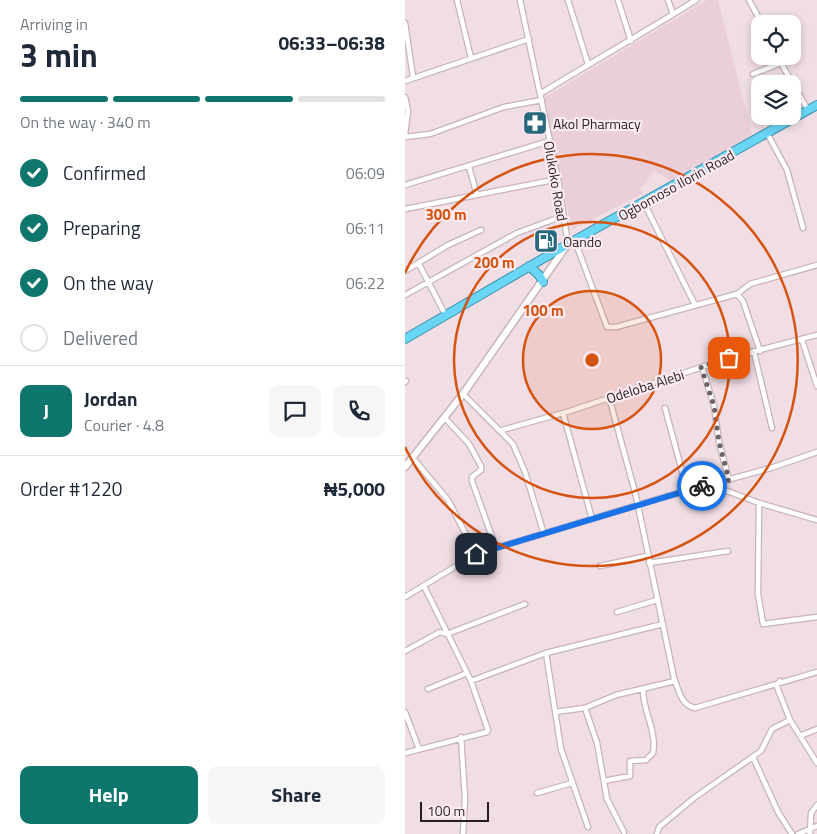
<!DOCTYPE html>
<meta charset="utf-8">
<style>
:root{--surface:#fff;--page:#f6f6f7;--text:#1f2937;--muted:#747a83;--line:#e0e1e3;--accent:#0f766e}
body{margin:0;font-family:"Titillium Web",sans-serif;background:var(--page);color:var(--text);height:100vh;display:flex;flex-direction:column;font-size:19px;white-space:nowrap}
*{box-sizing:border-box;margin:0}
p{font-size:16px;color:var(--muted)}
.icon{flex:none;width:28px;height:28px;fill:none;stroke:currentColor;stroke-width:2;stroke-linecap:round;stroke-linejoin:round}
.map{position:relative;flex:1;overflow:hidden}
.sheet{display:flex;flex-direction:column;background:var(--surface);width:405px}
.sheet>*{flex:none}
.fabs{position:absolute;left:346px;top:15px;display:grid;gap:10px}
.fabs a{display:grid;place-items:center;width:50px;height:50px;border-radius:10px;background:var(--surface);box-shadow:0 2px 8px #0003;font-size:25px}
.scale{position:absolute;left:15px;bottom:12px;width:69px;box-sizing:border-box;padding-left:5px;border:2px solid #261f22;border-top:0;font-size:14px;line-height:18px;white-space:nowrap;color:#261f22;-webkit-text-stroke:4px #feeaf2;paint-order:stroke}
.pin{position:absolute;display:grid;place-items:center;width:42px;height:42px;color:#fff;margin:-21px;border-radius:10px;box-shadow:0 2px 8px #0006}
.courier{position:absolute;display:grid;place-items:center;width:50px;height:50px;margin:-25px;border:4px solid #1a73e8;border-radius:50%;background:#fff;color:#222;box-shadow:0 1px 6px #0007}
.headline em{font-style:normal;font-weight:700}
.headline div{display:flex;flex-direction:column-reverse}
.headline{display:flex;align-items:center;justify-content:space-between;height:85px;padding:0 20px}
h1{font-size:32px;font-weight:700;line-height:38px}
.bar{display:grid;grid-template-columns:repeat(4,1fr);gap:8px 5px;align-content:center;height:60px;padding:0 20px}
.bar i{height:6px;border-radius:4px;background:var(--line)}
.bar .on{background:var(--accent)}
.bar p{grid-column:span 4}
.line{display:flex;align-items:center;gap:12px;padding:0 20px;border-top:1px solid var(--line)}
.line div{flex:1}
.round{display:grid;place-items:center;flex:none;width:52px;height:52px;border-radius:10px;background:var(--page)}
ol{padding:0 20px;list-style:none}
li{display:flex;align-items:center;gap:15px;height:55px}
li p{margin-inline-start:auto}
li .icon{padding:5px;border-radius:50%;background:var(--accent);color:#fff;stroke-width:4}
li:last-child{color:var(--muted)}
li i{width:28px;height:28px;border:2px solid var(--line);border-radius:50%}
.primary-button{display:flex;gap:10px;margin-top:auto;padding:10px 20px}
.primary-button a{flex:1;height:58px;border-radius:10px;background:var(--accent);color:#fff;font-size:20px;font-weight:700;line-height:58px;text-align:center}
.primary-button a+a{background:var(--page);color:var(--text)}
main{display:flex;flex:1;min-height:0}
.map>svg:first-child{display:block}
.built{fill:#eaced8}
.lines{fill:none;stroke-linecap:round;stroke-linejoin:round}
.minor-casing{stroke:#c7b4bb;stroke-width:7}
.secondary-casing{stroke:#c7b4bb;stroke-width:9}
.trunk-casing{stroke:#3a8faa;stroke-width:10}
.minor{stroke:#fff;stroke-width:4.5}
.secondary{stroke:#fff;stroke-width:6}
.trunk{stroke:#6ad6f6;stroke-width:8}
.done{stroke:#6d6266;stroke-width:5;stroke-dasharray:0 9}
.route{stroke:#1a73e8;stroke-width:6}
.ring{fill:none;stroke:#d5530e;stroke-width:2.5}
.labels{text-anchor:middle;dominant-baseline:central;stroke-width:4.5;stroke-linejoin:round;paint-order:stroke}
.poi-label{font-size:14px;fill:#261f22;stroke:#feeaf2;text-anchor:start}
.street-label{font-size:14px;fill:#261f22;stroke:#feeaf2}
.centre{fill:#d5530e;stroke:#feeaf2;stroke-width:2.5}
.ring-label{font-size:15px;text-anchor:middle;font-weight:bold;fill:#d5530e;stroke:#feeaf2;stroke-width:4.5;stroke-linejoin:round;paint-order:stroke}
</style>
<main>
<section class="sheet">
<div class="headline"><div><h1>3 min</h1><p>Arriving in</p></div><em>06:33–06:38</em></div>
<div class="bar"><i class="on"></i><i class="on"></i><i class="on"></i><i></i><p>On the way · 340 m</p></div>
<ol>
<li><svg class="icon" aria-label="check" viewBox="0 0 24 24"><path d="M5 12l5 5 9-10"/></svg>Confirmed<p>06:09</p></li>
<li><svg class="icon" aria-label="check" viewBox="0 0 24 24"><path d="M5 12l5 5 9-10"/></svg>Preparing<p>06:11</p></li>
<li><svg class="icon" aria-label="check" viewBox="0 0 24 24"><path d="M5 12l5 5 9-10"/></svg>On the way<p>06:22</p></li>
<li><i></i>Delivered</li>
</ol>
<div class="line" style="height:90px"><b class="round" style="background:var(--accent);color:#fff">J</b><div><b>Jordan</b><p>Courier · 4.8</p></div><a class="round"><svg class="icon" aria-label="chat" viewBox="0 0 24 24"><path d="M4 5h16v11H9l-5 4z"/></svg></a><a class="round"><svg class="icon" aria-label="phone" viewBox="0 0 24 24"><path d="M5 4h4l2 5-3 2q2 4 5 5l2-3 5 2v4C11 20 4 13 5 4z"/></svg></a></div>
<div class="line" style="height:65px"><div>Order #1220</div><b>₦5,000</b></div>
<div class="primary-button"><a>Help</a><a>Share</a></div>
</section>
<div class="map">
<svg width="412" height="834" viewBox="0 0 412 834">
<rect width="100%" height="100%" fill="#f1dde4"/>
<path class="built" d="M302,0H313L347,135L266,180L249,171L235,189L238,193L167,230L139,98Z"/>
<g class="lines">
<defs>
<path id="minor" d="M52,0L66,58
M115,0L153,179L163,244
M163,0L183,64
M213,0L226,41
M263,0L268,14
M344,0L357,24
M0,23L8,77
M374,56L376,63L403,110
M348,74L376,63
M0,81L124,39
M135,94C187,62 240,32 291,0
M0,97L3,111L0,134
M362,133L382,170L398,228
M0,137L25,134L99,107L137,100
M64,167L72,195
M0,185L144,141
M239,203L290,305
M0,209L153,179
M170,241L202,327H211L332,294
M14,264L41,316
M0,271L43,245L76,230
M332,294L345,284L412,265
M332,294L338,301L355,351
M0,295L112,233L158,216
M397,340L412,386
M349,352L367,428
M297,367L309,406L314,442L324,480
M0,382L1,381
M58,394L108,444L120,472L139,534
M204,397L231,496L269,678C274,691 276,705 290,708L412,672
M260,408L282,490
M158,413L187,519
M40,418L64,444L76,466V470L67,477V481L91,548
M97,430L165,411L324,358L412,335
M8,458L43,500L71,554
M306,485L354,503L412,520
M354,503L353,594L358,624L412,617
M244,563L323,551
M195,566L242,556
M0,597L71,554L259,497L366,468L412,452
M212,612L252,600
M0,651L35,632L42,634L120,604
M141,653L156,749L183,827
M66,681L141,653L258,624
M375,681L372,687L385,720L412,763
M23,689L62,673
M180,708L192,743L202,799L219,832
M0,712L14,749
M150,712L180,708L211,695L270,681
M395,736L412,729
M56,737L60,798L58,834
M0,753L82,732L83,730L66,681L19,586
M348,757L373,812L387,834
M199,781L225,776V761L241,760L248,753C252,730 238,712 238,690
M132,793L167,783
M252,834L254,827L289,798L356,751L367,729L385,720
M393,834L412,826
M405,834L406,813L412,805"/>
<path id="secondary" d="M0,467L58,394L162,245"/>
<path id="trunk" d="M124,266L134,275L138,282
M0,339L163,244L412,105"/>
</defs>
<use href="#minor" class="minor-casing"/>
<use href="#secondary" class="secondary-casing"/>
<use href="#trunk" class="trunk-casing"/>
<use href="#minor" class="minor"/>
<use href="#secondary" class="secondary"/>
<use href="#trunk" class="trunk"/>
</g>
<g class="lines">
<path class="done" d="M297,486L324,480L314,442L309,406L296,367L324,358"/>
<path class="route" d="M71,554L297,486"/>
</g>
<circle cx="187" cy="360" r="69" fill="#d5530e" fill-opacity=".12"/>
<g class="ring">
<circle cx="187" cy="360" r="69"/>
<circle cx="187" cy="360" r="138"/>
<path d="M0 273A206 206 0 1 1 0 447"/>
</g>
<defs>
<symbol id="pharmacy-square" viewBox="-11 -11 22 22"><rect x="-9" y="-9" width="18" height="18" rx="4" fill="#27687c" stroke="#feeaf2"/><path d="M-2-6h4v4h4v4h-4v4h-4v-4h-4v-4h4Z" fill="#fff"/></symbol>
<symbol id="fuel-square" viewBox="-11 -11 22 22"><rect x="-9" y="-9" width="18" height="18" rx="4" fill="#27687c" stroke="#feeaf2"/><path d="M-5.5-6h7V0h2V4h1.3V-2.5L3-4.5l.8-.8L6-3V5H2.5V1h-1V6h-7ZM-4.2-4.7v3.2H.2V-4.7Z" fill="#fff"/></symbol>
</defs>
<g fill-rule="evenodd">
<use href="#pharmacy-square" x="116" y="109" width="28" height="28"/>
<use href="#fuel-square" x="127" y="227" width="28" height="28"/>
</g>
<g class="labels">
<g class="poi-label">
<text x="148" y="123">Akol Pharmacy</text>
<text x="158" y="241">Oando</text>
</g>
<g class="street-label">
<text transform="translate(151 181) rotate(80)">Olukoko Road</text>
<text transform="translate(271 185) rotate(-29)">Ogbomoso Ilorin Road</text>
<text transform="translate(240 386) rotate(-18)">Odeloba Alebi</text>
</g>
</g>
<circle cx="187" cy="360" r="8" class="centre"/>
<g class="ring-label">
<text x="41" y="220">300 m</text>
<text x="89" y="268">200 m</text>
<text x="138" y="316">100 m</text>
</g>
</svg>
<div class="fabs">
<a><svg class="icon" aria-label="locate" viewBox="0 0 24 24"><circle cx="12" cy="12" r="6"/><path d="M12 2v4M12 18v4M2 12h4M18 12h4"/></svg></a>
<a><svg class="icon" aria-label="layers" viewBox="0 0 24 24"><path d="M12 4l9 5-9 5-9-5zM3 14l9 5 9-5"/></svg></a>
</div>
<div class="scale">100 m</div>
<div class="pin" style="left:324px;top:358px;background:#ea580c"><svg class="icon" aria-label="bag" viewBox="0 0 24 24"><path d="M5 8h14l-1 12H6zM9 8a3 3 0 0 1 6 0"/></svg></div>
<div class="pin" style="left:71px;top:554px;background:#1f2937"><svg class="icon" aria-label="home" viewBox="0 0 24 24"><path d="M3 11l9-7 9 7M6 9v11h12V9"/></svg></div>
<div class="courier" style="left:297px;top:486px"><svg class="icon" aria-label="bike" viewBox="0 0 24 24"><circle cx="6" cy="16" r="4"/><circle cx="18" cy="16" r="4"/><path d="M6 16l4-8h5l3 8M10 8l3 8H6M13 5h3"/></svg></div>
</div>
</main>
